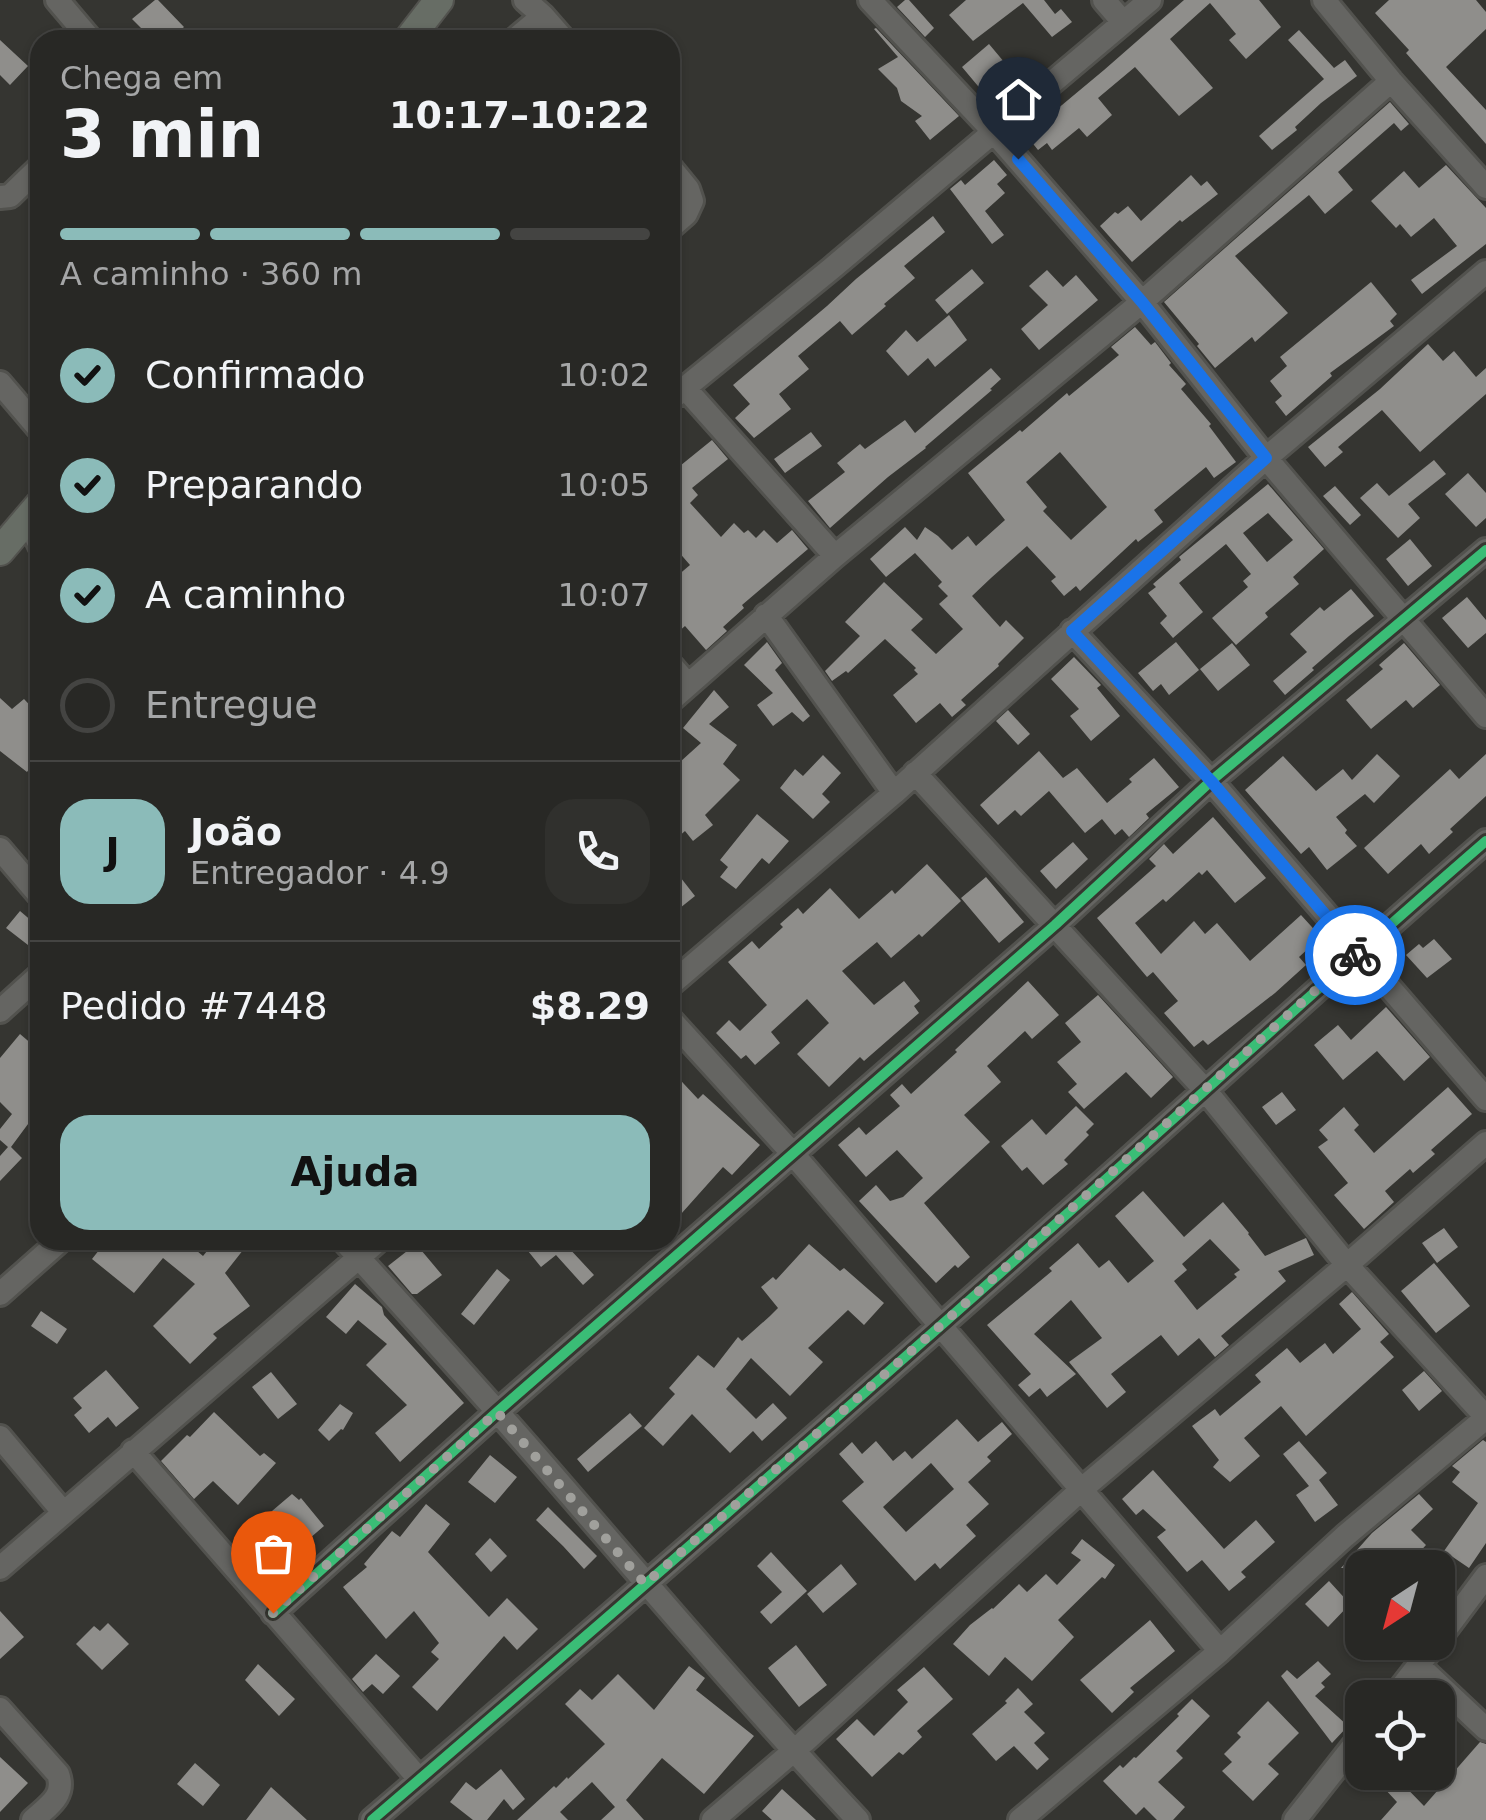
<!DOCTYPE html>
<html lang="pt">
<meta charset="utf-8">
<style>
:root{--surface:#282825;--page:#30302d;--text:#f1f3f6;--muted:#a5a6a7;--line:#444442;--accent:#8bbbb9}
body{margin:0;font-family:"DejaVu Sans",sans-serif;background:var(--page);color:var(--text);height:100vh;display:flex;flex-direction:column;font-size:38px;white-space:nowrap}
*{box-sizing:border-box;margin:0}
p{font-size:32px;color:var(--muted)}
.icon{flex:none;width:55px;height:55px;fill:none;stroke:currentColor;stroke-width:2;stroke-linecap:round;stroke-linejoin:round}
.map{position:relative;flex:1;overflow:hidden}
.side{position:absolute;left:30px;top:30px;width:650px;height:1220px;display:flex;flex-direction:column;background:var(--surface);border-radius:30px;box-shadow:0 2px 8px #0004,0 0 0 2px var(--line)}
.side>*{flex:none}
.needle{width:65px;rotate:216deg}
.tools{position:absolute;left:1345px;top:1550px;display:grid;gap:20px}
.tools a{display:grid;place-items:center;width:110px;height:110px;border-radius:20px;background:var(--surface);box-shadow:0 2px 8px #0004,0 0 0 2px var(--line);font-size:50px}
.pin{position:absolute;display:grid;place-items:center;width:85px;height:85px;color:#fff;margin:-102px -42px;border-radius:50% 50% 50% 0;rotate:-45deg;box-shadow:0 0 10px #0007}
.pin .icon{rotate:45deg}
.courier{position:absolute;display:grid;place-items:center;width:100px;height:100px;margin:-50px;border:8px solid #1a73e8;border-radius:50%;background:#fff;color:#222;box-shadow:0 2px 12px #0007}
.overview em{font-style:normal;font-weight:700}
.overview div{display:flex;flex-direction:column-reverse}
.overview{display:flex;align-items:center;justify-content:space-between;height:170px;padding:0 30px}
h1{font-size:65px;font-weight:700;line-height:75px}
.bar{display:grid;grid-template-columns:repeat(4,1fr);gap:15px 10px;align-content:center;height:120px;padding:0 30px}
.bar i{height:12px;border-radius:8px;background:var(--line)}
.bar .on{background:var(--accent)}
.bar p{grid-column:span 4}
.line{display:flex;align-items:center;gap:25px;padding:0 30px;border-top:2px solid var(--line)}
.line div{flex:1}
.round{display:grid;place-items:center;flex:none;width:105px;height:105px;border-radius:30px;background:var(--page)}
ol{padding:0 30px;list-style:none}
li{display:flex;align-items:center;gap:30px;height:110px}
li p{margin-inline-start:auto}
li .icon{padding:10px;border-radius:50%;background:var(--accent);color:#111;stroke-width:4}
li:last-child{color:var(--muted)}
li i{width:55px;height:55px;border:5px solid var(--line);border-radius:50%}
.cta{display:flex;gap:20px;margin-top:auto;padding:20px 30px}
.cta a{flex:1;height:115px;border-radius:30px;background:var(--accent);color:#111;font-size:40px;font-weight:700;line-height:115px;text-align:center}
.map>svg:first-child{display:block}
.building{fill:#8f8e8b;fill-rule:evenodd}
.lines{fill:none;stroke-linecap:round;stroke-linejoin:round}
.minor-casing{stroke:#52524e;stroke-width:28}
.major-casing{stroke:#52524e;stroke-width:32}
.minor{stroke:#656562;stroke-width:22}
.major{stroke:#676d65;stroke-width:28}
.cycleway-casing{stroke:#363630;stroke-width:16}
.cycleway{stroke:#3abd76;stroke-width:10}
.done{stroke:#a0a09c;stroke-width:10;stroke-dasharray:0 18}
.route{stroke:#1a73e8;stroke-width:12}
</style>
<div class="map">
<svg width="1486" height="1820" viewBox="0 0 1486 1820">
<rect width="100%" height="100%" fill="#353531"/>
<path class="building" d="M155,0H158L184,27L170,40H153L132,19Z
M905,0H909L934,28L925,37L897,7Z
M966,0H1044L1055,14L1061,9L1072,22L1052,37L1023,3L973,41L949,15Z
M1184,0H1259L1281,27L1246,59L1229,40L1236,34L1210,3L1170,39L1213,88L1179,116L1135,67L1098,98L1112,115L1087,137L1079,128L1052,150L1047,143L1038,150L1026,135L1104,70Z
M1389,0H1476L1486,12V29L1446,67L1486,110V144L1406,53L1409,50L1375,13Z
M876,28L959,116L930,140L915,121L922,116L901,101L897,88L878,69L898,57L874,29Z
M1299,30L1334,68L1345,60L1357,76L1321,103L1295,127L1297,130L1272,150L1259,136L1324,79L1288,40Z
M0,40L28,66L10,85L0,75Z
M989,44L1015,75L988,98L962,67Z
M1390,102L1409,124L1401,131L1394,123L1338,172L1353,190L1325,214L1309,195L1235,256L1288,313L1255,342L1252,337L1215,368L1197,346L1199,344L1164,302Z
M994,160L1007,175L997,184L1005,193L985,211L1004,235L992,244L950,189L961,180L965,185Z
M1446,165L1486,208V244L1422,294L1411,280L1457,246L1434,218L1411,237L1400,224L1396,228L1371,201L1404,171L1419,188Z
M1191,175L1201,186L1207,181L1218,194L1182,222L1180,220L1132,262L1100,226L1115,212L1118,214L1128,206L1141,221Z
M933,216L945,232L904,266L915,278L884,304L886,306L852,335L840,321L798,356L809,369L779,394L791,409L754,438L735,418L750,404L733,385L827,306L856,279Z
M972,269L984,283L947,314L935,300Z
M1047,270L1063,287L1076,275L1098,300L1039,350L1021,329L1048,305L1029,286Z
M1371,282L1397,314L1390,321L1394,326L1330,373L1332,376L1286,416L1275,402L1282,396L1270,381L1287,366L1280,357Z
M949,315L967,340L935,367L928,358L908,376L886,351L906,330L917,342Z
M1135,327L1151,345L1155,342L1171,363L1169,365L1186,384L1181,389L1211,424L1209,426L1236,462L1214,478L1206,467L1154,510L1163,522L1138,542L1136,539L1080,591L1076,586L1064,596L1051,581L1056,577L1027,546L991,578L972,596L1000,627L1006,620L1024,638L998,664L999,666L961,700L966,705L952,717L940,703L916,723L893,695L918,674L914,670L916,668L885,639L848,673L846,671L832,681L825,671L860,636L845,622L884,582L923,619L911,630L936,654L963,629L939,604L948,596L938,586L942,582L915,553L886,577L870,559L905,527L917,540L925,527L938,536L952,550L968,536L976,546L1005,520L968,473L1020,430L1022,432L1067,393L1069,396L1119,355L1111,347ZM1060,452L1107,507L1071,540L1043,511L1047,507L1026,482Z
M1428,344L1443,361L1454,351L1476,377L1486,368V394L1420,452L1382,410L1338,447L1343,452L1325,467L1308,447L1380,389Z
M991,368L1001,379L990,389L992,390L925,447L926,448L888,477L830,528L808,501L845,472L837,463L860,444L865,449L905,420L915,433Z
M811,432L822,446L785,473L774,459Z
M712,440L728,459L692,488L698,495L690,503L721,537L734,523L744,533L748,530L756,538L764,530L777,543L792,530L808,549L742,605L744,608L723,627L727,631L706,650L685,626L670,639V582L690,565L670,542V474Z
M1434,460L1446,474L1408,504L1420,518L1398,538L1360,498L1377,483L1389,496Z
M1468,473L1486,493V518L1476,527L1445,494Z
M1268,484L1324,549L1293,577L1299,584L1265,613L1268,617L1236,645L1212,618L1248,587L1243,581L1251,574L1226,544L1179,583L1203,612L1173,638L1160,623L1167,616L1148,593L1156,587L1153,584L1181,560L1179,557ZM1268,513L1293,540L1267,562L1243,533Z
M1335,486L1361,515L1350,525L1323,496Z
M1410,539L1432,566L1408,586L1386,559Z
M1351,589L1374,616L1349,636L1312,668L1314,670L1285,695L1273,681L1307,652L1290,634L1320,607L1324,611Z
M1467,597L1486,620V633L1468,648L1442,618Z
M767,642L782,663L775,670L810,716L803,722L792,712L773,726L757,705L773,693L744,665Z
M1176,642L1199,670L1169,695L1161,684L1153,691L1138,673Z
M1232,643L1250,665L1218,691L1200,669Z
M1404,643L1440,685L1413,708L1406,700L1371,729L1346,700L1383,669L1379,665Z
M1074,657L1101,685L1097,688L1120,716L1091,741L1070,716L1079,709L1051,679Z
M714,690L729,707L709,724L737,745L723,764L740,780L705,815L713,825L693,841L685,831L670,844V771L701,743L683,728Z
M0,698L12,709L24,699L40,716V755L27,772L0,751Z
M1008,710L1030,734L1018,745L996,721Z
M1039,751L1063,778L1077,768L1107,803L1132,782L1129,779L1154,758L1179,787L1146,814L1149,818L1129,837L1122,829L1115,835L1102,819L1085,833L1049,791L1021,816L1015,810L998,825L980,805Z
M1377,754L1400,776L1374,803L1365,794L1336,817L1347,830L1345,833L1357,846L1327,870L1309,847L1301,854L1245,790L1283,756L1316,791L1343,769L1352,780Z
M1486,754V796L1450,829L1453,832L1429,854L1421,844L1388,874L1364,848L1450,769L1459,779Z
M823,755L841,773L822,794L830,802L813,819L780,788L795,769L803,776Z
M757,814L789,841L769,864L762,858L736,889L720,877L728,867L720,860Z
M1213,817L1266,878L1235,903L1207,870L1202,875L1199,872L1166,902L1163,899L1135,923L1161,954L1194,921L1205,934L1217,923L1250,961L1301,915L1321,937L1299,957L1306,965L1275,993L1208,1045L1203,1040L1194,1047L1164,1013L1178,1001L1153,972L1147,977L1097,918L1156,866L1149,859L1164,844L1173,854Z
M1073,842L1088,859L1056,889L1040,871Z
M670,864L695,896L670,916Z
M927,864L961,901L922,937L919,934L891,958L877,942L842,971L874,1005L904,981L920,1001L914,1006L919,1013L864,1061L860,1057L829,1087L797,1054L829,1023L807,999L771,1032L780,1043L755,1065L746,1055L741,1059L716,1033L729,1020L740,1031L767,1005L728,962L752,941L759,949L783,927L780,924L798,908L803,914L830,888L859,919L892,890L895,894Z
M986,877L1024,922L999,943L961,898Z
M20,911L40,928L28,945L6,928Z
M1434,939L1452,959L1427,978L1406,955L1419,944L1423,948Z
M1028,981L1059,1015L1032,1039L1025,1031L987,1066L1001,1082L964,1115L990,1142L924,1203L970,1257L958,1268L955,1265L936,1283L859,1201L876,1185L890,1201L903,1197L923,1178L897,1150L866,1177L838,1145L859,1127L866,1135L887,1117L900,1106L890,1095L902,1084L911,1094L957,1052L955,1050Z
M1098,995L1173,1077L1151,1098L1126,1072L1084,1109L1068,1092L1077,1084L1057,1062L1081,1042L1065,1023Z
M1386,1007L1430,1057L1404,1081L1377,1051L1343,1080L1314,1045L1338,1025L1351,1040Z
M20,1034L40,1051V1129L31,1120L11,1147L22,1158L0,1181V1156L8,1147L0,1140V1129L12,1114L0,1102V1058Z
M670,1069L698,1099L703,1094L760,1145L732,1175L723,1167L681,1214L670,1204V1169L682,1155L670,1144Z
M1448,1087L1472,1114L1431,1150L1435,1154L1413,1173L1410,1169L1385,1191L1394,1202L1364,1229L1334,1195L1348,1183L1318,1147L1328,1140L1319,1130L1344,1107L1359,1125L1354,1130L1374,1153Z
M1282,1092L1296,1110L1276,1125L1262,1107Z
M1076,1106L1094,1124L1086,1132L1089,1135L1064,1160L1068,1164L1043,1185L1027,1167L1022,1171L1001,1146L1032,1119L1046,1135Z
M1143,1191L1184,1237L1223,1202L1249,1233L1248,1234L1265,1256L1306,1238L1314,1255L1278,1271L1286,1281L1221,1336L1229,1345L1215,1357L1199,1338L1178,1356L1161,1335L1111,1374L1126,1392L1107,1408L1069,1362L1102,1338L1071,1300L1034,1334L1076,1374L1047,1397L1040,1388L1029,1397L1018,1385L1031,1374L987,1325L1052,1271L1049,1268L1078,1243L1099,1268L1109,1260L1128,1283L1154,1261L1115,1216ZM1210,1239L1240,1270L1234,1274L1237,1277L1197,1310L1174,1281L1187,1270L1182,1264Z
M1444,1228L1458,1247L1437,1263L1422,1243Z
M107,1240H184L203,1256L216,1240H251L225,1273L250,1306L213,1334L217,1338L190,1364L153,1326L195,1284L163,1258L134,1293L92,1259Z
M519,1240H574L567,1246L594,1275L583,1285L556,1255L541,1267Z
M416,1244L442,1275L417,1294H412L388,1266Z
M809,1244L840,1271L844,1268L884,1303L864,1325L848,1310L808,1348L823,1362L790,1396L751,1358L726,1389L756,1419L773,1403L787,1418L762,1441L753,1431L730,1453L692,1414L663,1446L644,1428L675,1394L669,1388L698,1355L714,1368L738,1337L742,1341L770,1316L778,1308L761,1287L773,1277L776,1280Z
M1434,1263L1470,1306L1436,1333L1401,1291Z
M497,1269L510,1280L474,1325L461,1314Z
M355,1284L382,1307L384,1315L464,1403L400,1462L375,1433L407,1405L366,1365L387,1344L358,1320L346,1334L326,1317Z
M1352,1292L1389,1334L1380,1342L1394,1357L1306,1436L1281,1406L1244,1438L1260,1456L1230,1482L1213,1467L1219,1460L1192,1426L1215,1409L1220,1416L1261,1382L1255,1375L1287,1348L1300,1363L1325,1343L1333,1354L1361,1329L1339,1304Z
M41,1311L67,1329L57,1344L31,1326Z
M106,1370L139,1408L116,1427L108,1417L89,1433L74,1415L82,1408L73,1398Z
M1424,1371L1442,1391L1419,1411L1402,1390Z
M271,1372L297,1404L278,1419L252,1387Z
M340,1404L353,1413L343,1430L341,1429L329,1441L318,1430Z
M214,1412L260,1456L264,1453L276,1463L238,1505L213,1481L194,1499L161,1461L187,1435L190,1437Z
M630,1413L642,1426L588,1472L577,1459Z
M957,1419L978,1442L1002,1422L1012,1434L987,1457L991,1461L968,1482L989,1504L966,1525L976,1536L940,1569L935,1563L915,1581L842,1501L864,1482L839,1454L852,1442L862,1454L876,1441L893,1461L905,1451L912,1459ZM931,1463L954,1489L906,1532L883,1507Z
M1483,1440L1486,1442V1543L1469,1568L1444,1551L1478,1503L1452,1482L1460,1472L1452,1466Z
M1299,1441L1327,1473L1319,1480L1338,1505L1315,1522L1296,1495L1309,1486L1283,1454Z
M490,1455L517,1477L495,1503L468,1482Z
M1153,1470L1224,1549L1256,1520L1275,1542L1241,1572L1246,1577L1229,1591L1202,1560L1187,1572L1157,1537L1166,1530L1143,1509L1136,1515L1122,1499Z
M292,1494L299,1500L301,1498L324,1526L302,1545L272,1511Z
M1419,1494L1433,1509L1411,1530L1426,1545L1405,1568H1362V1586L1349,1568H1341L1372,1533Z
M426,1504L450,1524L428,1552L489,1617L507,1598L538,1629L517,1650L504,1636L437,1711L412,1687L439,1659L431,1652L439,1643L414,1611L386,1639L343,1587L367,1567L364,1564L392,1531L400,1537Z
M548,1507L597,1556L584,1569L563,1546L536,1520Z
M490,1538L507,1556L491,1572L475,1554Z
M1082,1539L1115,1565L1105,1579L1102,1577L1058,1620L1074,1637L1032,1681L1005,1657L989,1676L953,1644L970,1625L992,1608L993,1609L1019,1584L1027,1592L1046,1574L1057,1585L1081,1560L1071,1553Z
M771,1552L807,1591L771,1624L760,1612L782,1592L757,1566Z
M841,1564L857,1584L823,1613L807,1594Z
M1329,1581L1350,1604L1328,1627L1305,1604Z
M0,1611L24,1637L0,1659Z
M1150,1620L1175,1651L1130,1688L1134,1692L1112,1713L1080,1680Z
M108,1623L129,1644L102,1670L76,1644L94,1626L100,1631Z
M796,1645L827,1685L799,1707L768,1668Z
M376,1654L400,1676L383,1694L372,1684L363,1692L352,1679Z
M1318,1661L1331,1674L1321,1683L1325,1687L1315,1696L1348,1726L1332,1743L1281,1676L1287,1670L1297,1679Z
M258,1664L295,1699L279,1716L245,1680Z
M689,1666L705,1678L696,1690L754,1736L704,1794L662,1758L626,1800L644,1820H601L615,1807L592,1782L560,1812L568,1820H517L554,1786L556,1788L567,1777L568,1779L605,1744L565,1704L580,1689L592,1700L618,1674L654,1710Z
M924,1667L953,1699L917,1731L922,1737L903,1755L899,1752L872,1777L836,1739L857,1719L874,1736L908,1702L897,1690Z
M1018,1688L1033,1704L1024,1712L1045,1733L1034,1743L1049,1759L1037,1770L1014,1746L996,1761L972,1734L1007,1703L1005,1701Z
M1192,1699L1210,1716L1176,1751L1183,1758L1158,1782L1185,1807L1173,1820H1157L1144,1807L1136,1815L1103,1781L1120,1765L1123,1768L1134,1757L1136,1758L1179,1716L1177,1714Z
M1268,1701L1299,1733L1268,1764L1279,1774L1253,1801L1222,1771L1232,1762L1224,1754L1241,1737L1237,1733Z
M1480,1742L1486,1744V1820H1381L1397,1802L1369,1772H1391L1424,1806Z
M0,1757L28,1783L0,1812Z
M195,1763L220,1785L203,1806L177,1784Z
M501,1769L525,1799L513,1810L504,1799L487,1820H473L450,1802L466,1782L476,1790Z
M271,1787L307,1820H246Z
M782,1789L816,1820H772L762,1811Z"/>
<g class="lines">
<defs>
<path id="minor" d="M57,0L91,40
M525,0L543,16L564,40
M870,0L993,131L1142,302L1266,458L1486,716
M1104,0L1123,22
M1324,0L1391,81L1486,187
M514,40L543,16
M670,167L688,189L692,201L686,214L670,228
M0,197L10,196L40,167
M0,383L40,430
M685,388L835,556
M670,400L831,269L1150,0
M28,520L40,546
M766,615L894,793
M1072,631L1211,781L1486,1099
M670,664L688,685
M670,701L835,556L1142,302L1391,81
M915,773L1205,1090L1347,1265L1486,1417
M0,849L40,896
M670,985L894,793L1266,458L1486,272
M0,1011L40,975
M670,1019L793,1154L1220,1651
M343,1240C406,1310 469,1379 531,1450C639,1574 745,1700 858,1820
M0,1294L61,1240
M0,1437L63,1512
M133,1451L419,1779
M0,1568L379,1240
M273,1613L497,1412L1055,925L1211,781L1486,550
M1438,1640L1486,1576
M1418,1665L1486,1729
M1393,1698L1428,1653
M0,1709L58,1774C66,1796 48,1806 33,1820
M372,1820C621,1607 868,1391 1113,1173C1237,1062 1360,950 1486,841
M713,1820L804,1742L1082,1489L1347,1265L1486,1143
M1020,1820L1220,1651L1345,1536L1486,1418
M1295,1820L1362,1735"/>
<path id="major" d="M408,40L439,0
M0,551L40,504"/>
</defs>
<use href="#minor" class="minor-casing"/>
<use href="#major" class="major-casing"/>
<use href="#minor" class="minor"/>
<use href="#major" class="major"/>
<defs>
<path id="cycleway" d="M273,1613L497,1412L1055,925L1211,781L1486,550
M372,1820C621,1607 868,1391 1113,1173C1237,1062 1360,950 1486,841"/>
</defs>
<use href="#cycleway" class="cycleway-casing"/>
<use href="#cycleway" class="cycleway"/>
</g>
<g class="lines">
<path class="done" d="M273,1613L497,1412L645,1584L940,1326L1355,955"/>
<path class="route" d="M1018,159L1142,302L1266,458L1072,631L1211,781L1357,952L1355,955"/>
</g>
</svg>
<div class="tools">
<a><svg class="needle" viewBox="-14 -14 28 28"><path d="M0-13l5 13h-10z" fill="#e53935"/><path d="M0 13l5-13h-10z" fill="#a5a6a7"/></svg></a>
<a><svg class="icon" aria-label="locate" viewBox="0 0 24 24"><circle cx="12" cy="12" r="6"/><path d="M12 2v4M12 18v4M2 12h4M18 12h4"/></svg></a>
</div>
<div class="pin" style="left:273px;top:1613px;background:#ea580c"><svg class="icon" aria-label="bag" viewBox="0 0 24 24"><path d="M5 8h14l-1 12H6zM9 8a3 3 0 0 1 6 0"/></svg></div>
<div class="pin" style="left:1018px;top:159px;background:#1f2937"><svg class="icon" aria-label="home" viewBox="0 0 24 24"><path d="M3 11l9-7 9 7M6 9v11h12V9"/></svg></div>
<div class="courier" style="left:1355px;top:955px"><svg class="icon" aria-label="bike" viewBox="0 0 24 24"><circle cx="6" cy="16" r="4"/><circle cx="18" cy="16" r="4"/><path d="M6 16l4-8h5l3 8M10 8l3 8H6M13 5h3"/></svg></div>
<section class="side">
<div class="overview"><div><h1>3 min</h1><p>Chega em</p></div><em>10:17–10:22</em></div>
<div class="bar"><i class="on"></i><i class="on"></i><i class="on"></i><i></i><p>A caminho · 360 m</p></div>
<ol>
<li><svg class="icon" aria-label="check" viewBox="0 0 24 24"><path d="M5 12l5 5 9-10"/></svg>Confirmado<p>10:02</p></li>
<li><svg class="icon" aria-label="check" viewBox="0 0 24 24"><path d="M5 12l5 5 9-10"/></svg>Preparando<p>10:05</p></li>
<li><svg class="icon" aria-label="check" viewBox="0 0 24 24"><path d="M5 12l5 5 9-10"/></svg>A caminho<p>10:07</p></li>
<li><i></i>Entregue</li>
</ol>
<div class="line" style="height:180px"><b class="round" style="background:var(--accent);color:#111">J</b><div><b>João</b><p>Entregador · 4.9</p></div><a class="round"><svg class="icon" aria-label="phone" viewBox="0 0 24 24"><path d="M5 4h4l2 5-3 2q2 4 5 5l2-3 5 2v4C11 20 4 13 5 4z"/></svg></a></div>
<div class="line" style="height:130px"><div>Pedido #7448</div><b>$8.29</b></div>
<div class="cta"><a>Ajuda</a></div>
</section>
</div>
